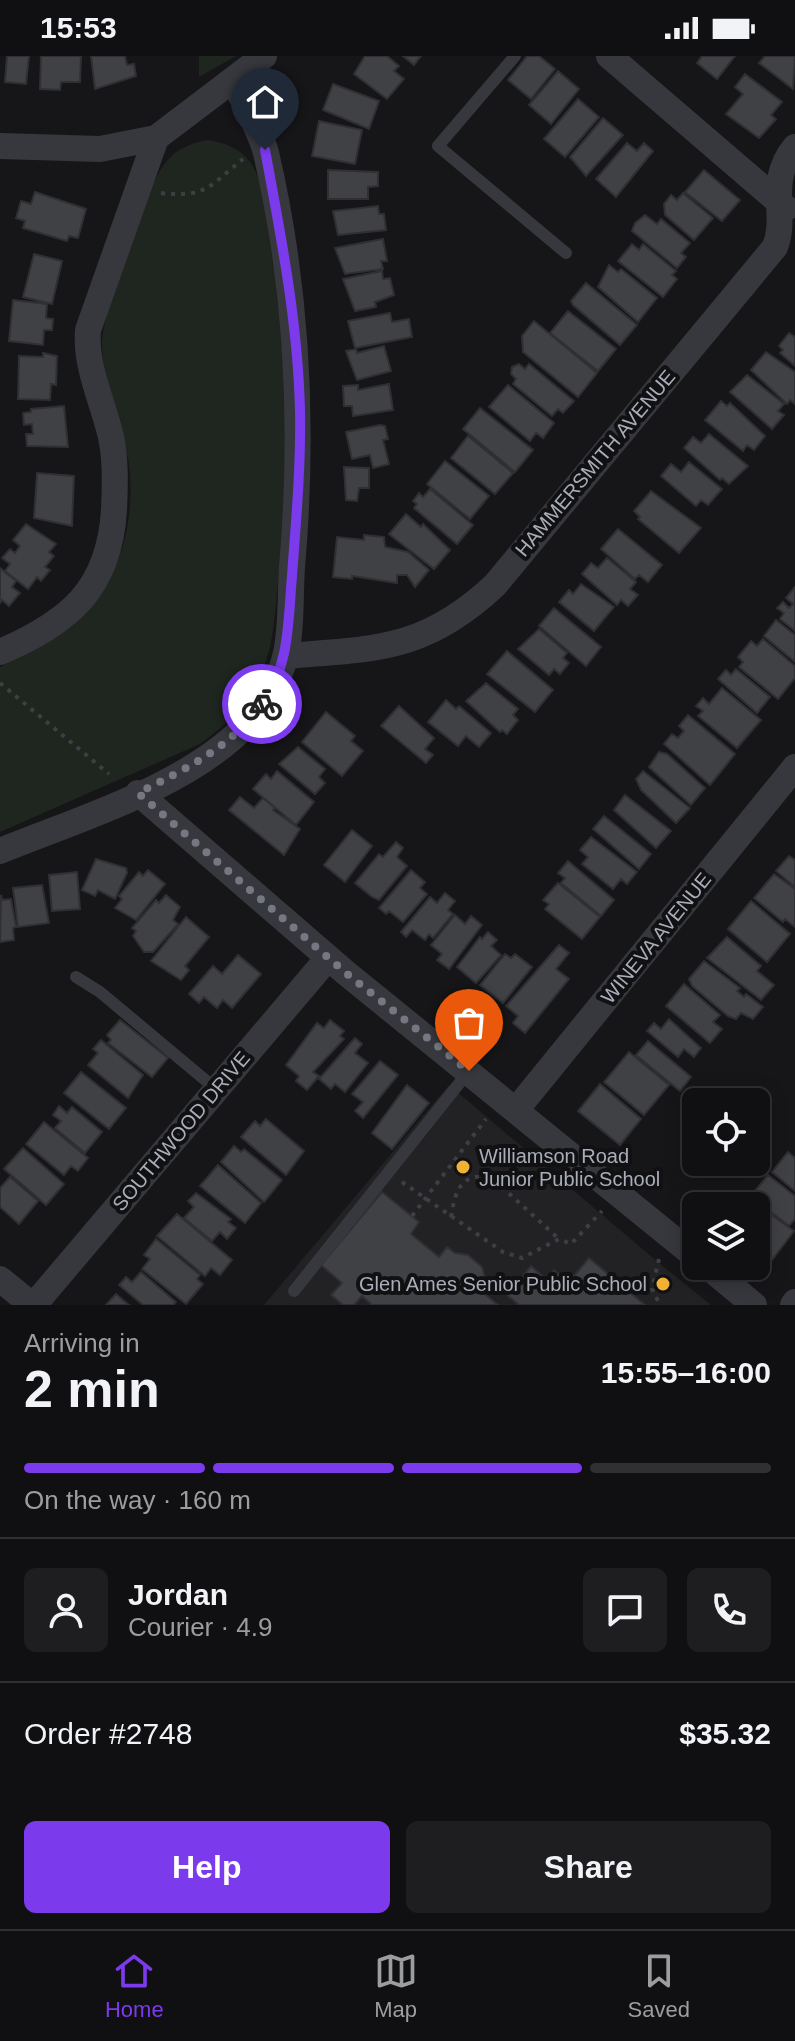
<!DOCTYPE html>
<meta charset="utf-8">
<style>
:root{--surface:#101012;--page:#1e1e20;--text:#f1f3f6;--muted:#9c9d9f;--line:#303032;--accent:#7c3aed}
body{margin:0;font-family:Helvetica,sans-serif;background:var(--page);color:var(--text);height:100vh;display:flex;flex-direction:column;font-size:30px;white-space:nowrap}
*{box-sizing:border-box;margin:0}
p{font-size:26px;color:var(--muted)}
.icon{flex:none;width:44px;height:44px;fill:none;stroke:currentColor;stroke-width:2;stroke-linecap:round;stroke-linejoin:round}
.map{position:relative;height:1249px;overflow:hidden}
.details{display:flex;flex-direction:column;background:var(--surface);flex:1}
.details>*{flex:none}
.fabs{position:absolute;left:682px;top:1032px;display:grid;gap:16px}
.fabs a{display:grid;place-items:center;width:88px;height:88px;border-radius:12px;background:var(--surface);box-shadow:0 4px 20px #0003,0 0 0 2px var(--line);font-size:40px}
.pin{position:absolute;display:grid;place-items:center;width:68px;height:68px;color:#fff;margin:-82px -34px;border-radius:50% 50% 50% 0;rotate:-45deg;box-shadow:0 0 8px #0007}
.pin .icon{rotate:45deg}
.courier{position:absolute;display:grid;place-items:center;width:80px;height:80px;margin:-40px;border:6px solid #7c3aed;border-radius:50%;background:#fff;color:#222;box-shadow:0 2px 10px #0007}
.head em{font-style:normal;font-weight:800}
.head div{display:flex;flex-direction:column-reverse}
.head{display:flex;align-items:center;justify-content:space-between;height:136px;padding:0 24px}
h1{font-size:52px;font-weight:800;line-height:60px}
.bar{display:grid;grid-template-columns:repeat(4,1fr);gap:12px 8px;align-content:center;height:96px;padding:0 24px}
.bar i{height:10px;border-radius:6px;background:var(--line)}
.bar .current{background:var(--accent)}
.bar p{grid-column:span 4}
.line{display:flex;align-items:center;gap:20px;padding:0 24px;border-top:2px solid var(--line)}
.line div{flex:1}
.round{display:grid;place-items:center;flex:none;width:84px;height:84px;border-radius:12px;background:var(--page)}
.button{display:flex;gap:16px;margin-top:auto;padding:16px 24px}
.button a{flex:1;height:92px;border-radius:12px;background:var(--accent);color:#fff;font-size:32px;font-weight:800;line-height:92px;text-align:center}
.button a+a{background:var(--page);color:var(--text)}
.status{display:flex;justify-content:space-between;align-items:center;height:56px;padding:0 40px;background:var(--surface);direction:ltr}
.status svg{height:22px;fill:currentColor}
.menu{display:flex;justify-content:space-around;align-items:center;height:112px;border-top:2px solid var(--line);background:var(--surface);font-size:22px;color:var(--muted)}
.menu a{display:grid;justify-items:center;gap:4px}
.menu .current{color:var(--accent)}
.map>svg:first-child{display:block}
.built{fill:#222225}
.green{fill:#1e261f}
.building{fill:#404145;stroke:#303034;stroke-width:2}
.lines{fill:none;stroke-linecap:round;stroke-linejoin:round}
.path{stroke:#3d3f44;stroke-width:4;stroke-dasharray:4 6;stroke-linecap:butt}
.service{stroke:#37383d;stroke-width:12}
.minor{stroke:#37383d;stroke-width:26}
.done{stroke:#757880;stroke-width:8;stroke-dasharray:0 14.4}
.route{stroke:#7c3aed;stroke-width:10}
.poi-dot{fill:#f2b134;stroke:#111113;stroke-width:3}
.labels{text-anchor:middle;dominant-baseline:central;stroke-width:8;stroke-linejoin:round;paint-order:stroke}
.street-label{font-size:20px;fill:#a8adb8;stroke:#111113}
.poi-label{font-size:20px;fill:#a8adb8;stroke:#111113;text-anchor:start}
</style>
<div class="status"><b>15:53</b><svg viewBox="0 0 49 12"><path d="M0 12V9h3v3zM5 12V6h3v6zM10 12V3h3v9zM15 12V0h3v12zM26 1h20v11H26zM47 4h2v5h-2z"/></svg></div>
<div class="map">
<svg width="795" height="1249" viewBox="0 0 795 1249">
<rect width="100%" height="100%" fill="#161618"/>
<path class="built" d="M449,1029L659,1207L711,1249H264Z"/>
<path class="green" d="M199,0H236L199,21Z
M208,84C225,87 240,92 250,106C265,127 267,163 270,188C287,301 291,413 278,526C275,556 274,588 262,616C248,648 228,668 200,688L0,776V611C89,567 140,513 129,407C122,373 102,321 102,289C101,258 146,129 166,106C176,93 193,86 208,84Z"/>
<path class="building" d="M7,0H29L26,28L5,26Z
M41,0H81L80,26H61L60,34L40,33Z
M91,0H125L127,9L134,8L136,20L95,33Z
M365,0H387L399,10L394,15L404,23L387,43L354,18Z
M403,0H421L414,9Z
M527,0H539L555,13L531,43L508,24Z
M702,0H735L717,23L697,7Z
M765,0H795L793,33L759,7Z
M558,15L579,33L551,68L529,49Z
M745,18L782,46L771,59L776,63L759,82L726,58L743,38L735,31Z
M333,28L379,45L369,73L323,54Z
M578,43L599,61L565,101L544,83Z
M603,62L623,79L586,120L570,101Z
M319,65L362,74L355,108L312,100Z
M627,87L637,95L644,87L653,95L616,141L596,123Z
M328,114L378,116V130L368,131V143H328Z
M704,114L740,144L722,165L685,136Z
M35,136L86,153L78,182L69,180L67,185L23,172L25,165L16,162L21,145L31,148Z
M683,137L713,162L694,184L665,159L664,148L671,139L677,144Z
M378,150L379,158H384L386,174L338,179L333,155Z
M645,159L657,168L661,163L690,187L681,197L686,201L677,212L632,175L635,167Z
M383,183L387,205H381L383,213L345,218L335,192Z
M632,188L639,194L643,188L676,215L672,219L677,223L663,241L618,205Z
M34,198L62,205L52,248L23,241Z
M609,209L618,216L621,213L657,242L638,266L598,231Z
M382,215L383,223L390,222L394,239L375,246L376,251L355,255L343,223Z
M586,227L637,269L620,289L573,249L571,245Z
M13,244L47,248L46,262L53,263L52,274H44L43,289L9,285Z
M568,255L616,293L598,315L550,277Z
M390,257L392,266L409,263L412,281L355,292L348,265Z
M534,265L597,317L578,341L523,296L522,280Z
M789,277L795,281V310L780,297L783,294L779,290Z
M384,290L391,315L357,324L346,295L356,293L357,297Z
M766,296L795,316V348L790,344L787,348L751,314Z
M43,297L57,300L56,329L51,328L50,344L18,343L19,300L43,301Z
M519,308L525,313L529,308L574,345L563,357L558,353L552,360L513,328L516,323L511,318L512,311Z
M747,319L784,348L778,355L784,359L772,373L730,336Z
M389,328L393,354L353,360L352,350H344L343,330L358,329V334Z
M508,329L554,367L543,382L536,377L530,385L489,351Z
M721,345L727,350L730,347L765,380L754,394L747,389L743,395L705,364Z
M64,350L68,391L27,390L26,378H33L32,368L24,369L23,357L31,356V353Z
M480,352L533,394L515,416L463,373Z
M380,369L385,370L388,383L383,384L389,408L373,412L370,399L352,403L346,376Z
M709,378L748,410L729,428L722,422L720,424L684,392L693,381L701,387Z
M468,380L513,417L495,438L451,402Z
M445,405L489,440L470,463L427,428Z
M689,406L722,433L708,449L701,444L696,450L661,420L671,408L681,416Z
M344,411L369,412V432H359L357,445L346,444Z
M37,417L74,420L72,470L34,462Z
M430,433L473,469L457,488L414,452L417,448L413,445L419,437L423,441Z
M651,435L701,472L679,497L638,463L640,461L634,455Z
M406,458L421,471L423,468L450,494L434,513L389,478Z
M26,468L56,488L49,496L54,500L45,511L50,514L41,525L37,521L28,533L5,515L10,508L2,502L10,493L15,497L20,490L13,484Z
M618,473L662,509L648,526L639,519L635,523L601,493Z
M364,479L384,481L385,491L408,496L429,514L415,531L407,519H397V527L352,520V523L333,521L337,481L364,484Z
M607,502L636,526L630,533L638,539L628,550L621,544L617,549L582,518L591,507L598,512Z
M0,512L16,525L12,531L20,537L9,550L2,544L0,547Z
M581,528L614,551L594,575L559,546L569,534L573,538Z
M795,531V575L780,563L784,557L777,552L783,546L789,552L793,548L786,542Z
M554,552L601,591L586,610L539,570Z
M776,564L795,579V606L764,580Z
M539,573L567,597L563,602L569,607L560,618L554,613L549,619L518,593Z
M763,583L795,610V622L778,643L739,611L743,606L738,601L751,585L757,590Z
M507,595L553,634L535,656L487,618Z
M736,613L770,641L757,657L718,623L726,614L731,619Z
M486,627L518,653L513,659L518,664L507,678L502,674L500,676L466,645Z
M722,632L761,664L737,692L698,660L703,655L696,650L703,642L709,648Z
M446,644L456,653L459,650L491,677L479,691L466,680L458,690L428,666Z
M399,650L434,682L425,693L433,699L426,707L381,670Z
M326,656L355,680L351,685L363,695L342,720L302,686Z
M688,659L735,698L710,729L664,688L672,678L678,682L684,675L679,670Z
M298,691L325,713L319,721L325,727L315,738L279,708Z
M659,696L667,698L705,732L691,749L649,711Z
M277,715L314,746L296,769L253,733L266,718L271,723Z
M643,715L690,752L676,767L641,734L636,723Z
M625,739L671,775L656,792L614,754Z
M240,741L254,752L263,742L275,752L273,754L300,773L284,799L229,754Z
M604,760L651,798L639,813L593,773Z
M352,774L372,790L345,826L324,809Z
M591,781L637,816L627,828L621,823L613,833L582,808L588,801L580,794Z
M396,786L403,792L397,801L407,810L379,844L372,841L355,827L379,798L383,801Z
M789,800L795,804V831L776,815Z
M96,803L126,812L127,817L115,843L98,834L95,840L82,834Z
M568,805L614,844L601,860L561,827L565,822L558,817Z
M148,814L165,828L136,864L115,852L122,843L119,840L139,816L143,820Z
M411,814L425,826L420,832L427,838L403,866L389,855L386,858L379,852Z
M77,816L80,853L52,855L49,819Z
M774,818L795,833V871L785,863L783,866L754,842Z
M558,827L600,861L582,883L545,853L549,848L543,844Z
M42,829L49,867L18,871L13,832Z
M445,837L455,845L448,854L453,858L433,882L429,878L425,884L412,874L406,881L401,876L430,841L437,847Z
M1,839L2,844L11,843L16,871L13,872L14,884L0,886Z
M166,839L180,851L173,864L178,868L153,896H144L133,880L136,875L132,872L156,844L159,847Z
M751,845L790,878L767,906L728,873Z
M455,859L465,868L471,860L482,869L449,913L437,904L442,898L431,889Z
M186,861L209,881L185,910L189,914L181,924L151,905Z
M488,876L497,884L491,890L501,899L476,927L457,911L480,881L482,883Z
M727,881L761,910L757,915L774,929L761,944L707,902Z
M559,889L569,897L556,913L569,923L525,977L513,967L518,960L506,950Z
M505,898L511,902L515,898L532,911L503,947L480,929Z
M238,899L261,918L232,952L223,944L217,952L204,941L199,947L189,938L213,910L222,918Z
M704,905L740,932L737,935L744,941L746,938L763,951L753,963L741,957L736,963L728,960L692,930L689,923Z
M684,928L720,959L713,966L722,973L710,987L666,950Z
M669,963L701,992L694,1001L684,993L678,1001L647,975L654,967L661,973Z
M120,964L168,1002L152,1021L108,987L111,984L107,979Z
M330,964L344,975L340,980L344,983L313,1016L319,1020L307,1034L296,1025L299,1020L286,1009L317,967L324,972Z
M355,982L362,988L355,997L368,1007L345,1036L335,1028L331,1033L319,1023Z
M101,984L143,1019L128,1042L88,1009L98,997L93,993Z
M648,985L691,1021L680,1035L636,999Z
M629,996L669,1029L644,1059L604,1026Z
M380,1005L398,1019L363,1062L355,1055L363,1046L352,1038Z
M81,1016L126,1052L109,1073L64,1037Z
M600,1028L641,1063L620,1089L578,1055Z
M407,1029L429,1047L392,1093L372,1077Z
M59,1050L67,1057L72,1051L102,1076L85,1097L55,1072L61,1065L53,1059Z
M266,1063L304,1095L286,1119L241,1081L255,1065L260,1070Z
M44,1066L88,1102L78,1115L71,1110L64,1119L26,1088Z
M234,1090L241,1096L244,1093L282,1124L264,1146L221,1106Z
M23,1092L64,1128L46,1149L4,1113Z
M788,1096L795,1102V1135L772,1116Z
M218,1109L261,1147L245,1167L200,1130Z
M768,1119L795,1140V1163L789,1170L754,1143L759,1137L755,1135Z
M10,1121L38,1145L19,1168L0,1151V1132Z
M382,1136L419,1166L411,1178L439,1201L447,1191L455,1197L468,1199L482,1211L485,1222L494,1229L486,1239L498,1249H372L362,1240L354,1249H343L331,1239L342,1227L321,1209Z
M196,1137L231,1163L228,1166L236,1172L227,1183L220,1176L212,1185L184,1162L194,1151L188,1145Z
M744,1139L794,1175L772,1204L756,1194V1150L737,1148Z
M177,1158L232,1204L220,1219L211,1212L205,1220L157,1180Z
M156,1183L200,1219L197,1223L203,1228L186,1248L142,1213L150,1203L144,1199Z
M589,1202L645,1249H519L507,1239L531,1210L546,1223L554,1214L569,1226Z
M141,1216L176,1246L173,1249H143L119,1229L126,1221L132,1226Z
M116,1238L129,1249H106Z"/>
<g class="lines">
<path class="path" d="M161,137C208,142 210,129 243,103
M0,627L109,718
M402,1126L503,1196L522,1202L559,1183L571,1188L602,1155
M412,1160L486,1063
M451,1161C455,1135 461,1115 492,1122L559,1183
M659,1203L652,1233L660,1249"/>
<path class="service" d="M515,0L438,90L566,197
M76,921L100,936L216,1033
M294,1235L469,1015"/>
<path class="minor" d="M609,0L786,152
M0,90L100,93L156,82L264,0
M0,596C69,566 109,534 114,454C115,430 116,405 111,381C103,346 85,311 88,274L156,82
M285,600C375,593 425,595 495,529L775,191C788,159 766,126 795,91
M138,737L346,917L696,1201
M0,795C78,763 187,731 246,669C264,651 278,626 285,602C292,574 290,540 292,511C304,372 298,234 266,97C260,73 244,48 234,25
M516,1054L795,711
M707,1210L754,1249
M0,1223L32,1249
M34,1249L328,902
M793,1249L795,1246"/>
</g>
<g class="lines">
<path class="done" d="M262,648C230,692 186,713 138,737L346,917L469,1015"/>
<path class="route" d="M262,648C290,610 288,565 292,520C296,465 301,410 300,355C298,267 281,180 265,94"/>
</g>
<g class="poi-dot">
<circle cx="463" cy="1111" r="8"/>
<circle cx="663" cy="1228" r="8"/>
</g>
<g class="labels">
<g class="street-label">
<text transform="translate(595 407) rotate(-50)">HAMMERSMITH AVENUE</text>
<text transform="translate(656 882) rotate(-51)">WINEVA AVENUE</text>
<text transform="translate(181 1075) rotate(-50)">SOUTHWOOD DRIVE</text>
</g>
<g class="poi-label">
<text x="479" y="1100">Williamson Road<tspan x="479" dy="23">Junior Public School</tspan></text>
<text x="647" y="1228" text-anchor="end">Glen Ames Senior Public School</text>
</g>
</g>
</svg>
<div class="fabs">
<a><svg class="icon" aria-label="locate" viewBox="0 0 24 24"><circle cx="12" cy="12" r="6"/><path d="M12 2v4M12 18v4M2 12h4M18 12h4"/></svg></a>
<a><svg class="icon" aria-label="layers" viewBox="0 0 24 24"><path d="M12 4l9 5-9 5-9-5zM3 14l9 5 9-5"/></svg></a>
</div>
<div class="pin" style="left:469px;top:1015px;background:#ea580c"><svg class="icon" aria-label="bag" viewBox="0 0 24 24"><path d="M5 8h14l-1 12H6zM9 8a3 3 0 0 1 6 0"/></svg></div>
<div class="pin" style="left:265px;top:94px;background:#1f2937"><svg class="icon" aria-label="home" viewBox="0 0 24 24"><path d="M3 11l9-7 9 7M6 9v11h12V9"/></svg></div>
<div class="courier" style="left:262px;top:648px"><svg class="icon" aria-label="bike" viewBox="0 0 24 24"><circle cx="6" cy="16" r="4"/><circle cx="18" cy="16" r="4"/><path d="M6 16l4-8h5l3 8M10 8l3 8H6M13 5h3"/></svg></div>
</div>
<section class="details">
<div class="head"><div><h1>2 min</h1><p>Arriving in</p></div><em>15:55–16:00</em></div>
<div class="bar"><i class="current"></i><i class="current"></i><i class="current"></i><i></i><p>On the way · 160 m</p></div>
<div class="line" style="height:144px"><a class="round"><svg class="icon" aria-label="person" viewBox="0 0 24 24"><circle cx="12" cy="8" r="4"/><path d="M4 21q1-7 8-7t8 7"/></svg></a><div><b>Jordan</b><p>Courier · 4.9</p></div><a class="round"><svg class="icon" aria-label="chat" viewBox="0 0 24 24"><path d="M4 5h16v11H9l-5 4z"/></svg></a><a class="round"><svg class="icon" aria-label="phone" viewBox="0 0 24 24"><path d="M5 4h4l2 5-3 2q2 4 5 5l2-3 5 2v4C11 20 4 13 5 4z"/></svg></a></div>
<div class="line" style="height:104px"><div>Order #2748</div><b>$35.32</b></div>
<div class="button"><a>Help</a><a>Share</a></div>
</section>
<nav class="menu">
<a class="current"><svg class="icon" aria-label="home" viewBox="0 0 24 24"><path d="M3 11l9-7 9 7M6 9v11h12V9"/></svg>Home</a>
<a><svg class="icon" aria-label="map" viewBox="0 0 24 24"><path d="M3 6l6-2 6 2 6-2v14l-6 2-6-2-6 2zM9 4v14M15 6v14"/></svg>Map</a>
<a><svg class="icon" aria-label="saved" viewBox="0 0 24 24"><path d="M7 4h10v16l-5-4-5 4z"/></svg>Saved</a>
</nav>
